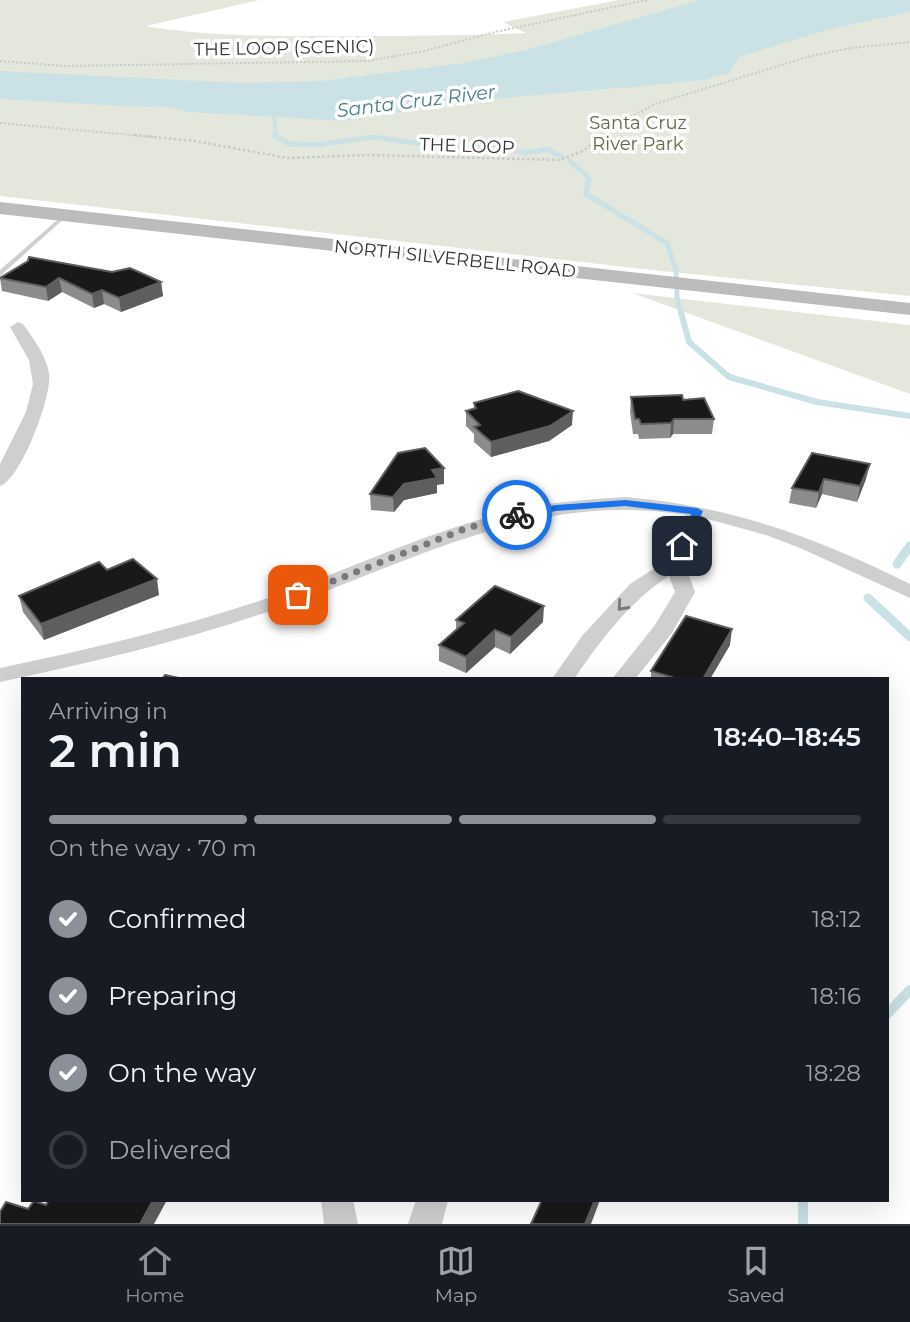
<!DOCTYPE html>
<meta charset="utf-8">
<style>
:root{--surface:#171b24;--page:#20242c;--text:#f1f3f6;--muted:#9ea1a6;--line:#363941;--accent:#8c9099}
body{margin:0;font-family:Montserrat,sans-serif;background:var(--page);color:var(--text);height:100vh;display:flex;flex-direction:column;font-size:26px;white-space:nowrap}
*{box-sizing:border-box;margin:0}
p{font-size:23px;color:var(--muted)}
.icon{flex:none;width:38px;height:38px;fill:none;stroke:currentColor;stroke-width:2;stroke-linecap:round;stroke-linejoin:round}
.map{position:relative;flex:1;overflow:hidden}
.panel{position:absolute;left:21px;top:677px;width:868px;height:525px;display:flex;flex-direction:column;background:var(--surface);border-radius:0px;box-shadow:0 7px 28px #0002}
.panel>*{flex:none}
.pin{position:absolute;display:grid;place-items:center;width:60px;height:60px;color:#fff;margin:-30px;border-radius:14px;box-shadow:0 4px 10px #0006}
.courier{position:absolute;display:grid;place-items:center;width:70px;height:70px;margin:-35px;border:5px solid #1a73e8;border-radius:50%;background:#fff;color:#222;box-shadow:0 2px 9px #0007}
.head em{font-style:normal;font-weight:600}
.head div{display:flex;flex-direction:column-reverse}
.head{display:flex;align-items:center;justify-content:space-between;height:119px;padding:0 28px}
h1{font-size:46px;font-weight:600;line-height:52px}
.bar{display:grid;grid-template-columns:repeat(4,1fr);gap:10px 7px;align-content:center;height:84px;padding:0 28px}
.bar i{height:9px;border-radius:5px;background:var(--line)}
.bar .active{background:var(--accent)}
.bar p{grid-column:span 4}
ol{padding:0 28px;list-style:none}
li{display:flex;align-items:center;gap:21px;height:77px}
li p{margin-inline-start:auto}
li .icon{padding:7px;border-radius:50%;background:var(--accent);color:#fff;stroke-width:4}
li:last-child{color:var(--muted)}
li i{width:38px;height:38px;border:4px solid var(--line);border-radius:50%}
.dock{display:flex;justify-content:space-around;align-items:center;height:98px;border-top:2px solid var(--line);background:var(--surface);font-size:19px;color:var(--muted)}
.dock a{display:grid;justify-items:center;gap:4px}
.dock .active{color:var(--accent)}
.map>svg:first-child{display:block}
.green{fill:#e4e8dc}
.water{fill:#cae1e6}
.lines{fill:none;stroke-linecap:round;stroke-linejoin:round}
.stream-far4{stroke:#cae1e6;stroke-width:3.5}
.stream-far3{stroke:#cae1e6;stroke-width:5}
.stream-far2{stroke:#cae1e6;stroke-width:6}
.stream-far1{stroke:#cae1e6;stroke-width:9}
.stream{stroke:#cae1e6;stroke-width:10}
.river{fill:#cae1e6;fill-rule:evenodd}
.path-far1{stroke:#c9c9c9;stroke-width:2;stroke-dasharray:2 2;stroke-linecap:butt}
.path{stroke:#c9c9c9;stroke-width:2.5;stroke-dasharray:2.5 2.5;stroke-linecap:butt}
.lane{fill:#cfcfcf;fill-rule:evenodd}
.street{fill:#cfcfcf;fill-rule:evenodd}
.secondary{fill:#bcbcbc;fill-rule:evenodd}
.wall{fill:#8c8c8c}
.shaded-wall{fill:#5e5e5e}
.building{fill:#191919;stroke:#5e5e5e;stroke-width:2}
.oneway{stroke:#797979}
.route{fill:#1a73e8}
.done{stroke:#7a7a7a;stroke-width:7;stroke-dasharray:0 12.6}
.labels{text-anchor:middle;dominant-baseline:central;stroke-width:7;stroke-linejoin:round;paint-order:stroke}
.far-street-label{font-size:18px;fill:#323232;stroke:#fff}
.far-park-label{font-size:18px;fill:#5c6a42;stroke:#fff}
.far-water-label{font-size:19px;font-style:italic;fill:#467e8d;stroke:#fff}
</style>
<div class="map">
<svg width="910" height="1224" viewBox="0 0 910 1224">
<rect width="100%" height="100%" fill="#fff"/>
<path class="green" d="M0,0H259L146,26C203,36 264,36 322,36C390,36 458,36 526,33L503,22L619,0H910V296L661,271L0,196Z
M632,293L910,325V394Z"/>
<path class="water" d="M700,0H910V12L834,28L656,82L607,89L420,105L260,109L123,106L0,99V71L243,83L322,81L464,63L526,50Z"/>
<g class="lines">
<path class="stream-far4" d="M274,111L276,137"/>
<path class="stream-far3" d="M274,135L289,144L315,145L373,137L450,148L496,145L524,153L547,149L562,157
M570,161L589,178L586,194L667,243L676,270L677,297L681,314"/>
<path class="stream-far2" d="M681,312L689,342L729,377L817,402L910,416"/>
<path class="stream-far1" d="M897,564L910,546
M868,598L910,637"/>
<path class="stream" d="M887,1014L910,990
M803,1200V1224"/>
<path class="river" d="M788,0H813L789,20L782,36L740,56L729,73L704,80L624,88L616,86L612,81L616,76L624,74L713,63C729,37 742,45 762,28C772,21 773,9 788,0Z
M467,88L476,90L479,95L476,100L343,121L190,112L160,106L157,101L160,96L169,94L190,98L343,105Z"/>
<path class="path-far1" d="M0,61L64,66L367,61L424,51L495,32L647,0
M0,123L153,137
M601,137L617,124L655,104L811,56L851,48L910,42"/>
<path class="path" d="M134,135L195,141L287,158L366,155L560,160L583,151L603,135"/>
<path class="lane" d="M65,213L68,215L67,216L0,276V270Z"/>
<path class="street" d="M18,322L23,324C33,338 46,355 49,373C53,394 21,480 0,486V464L26,412L33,384L29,360L10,327Z
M625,497C728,505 818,538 910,584V598L800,548L766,535L704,518L685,564L695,592L672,633L635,679H612L655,625L675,592L669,576C629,602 601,640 574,679H552L582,636L630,584L666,561L686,515C534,491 420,559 282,607C190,639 95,662 0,682V668C91,649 180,628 268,598C357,567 442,524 535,506C565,501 595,499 625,497Z
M321,1200H353L358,1224H324Z
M416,1200H448L442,1224H408Z"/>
<path class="secondary" d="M0,202L910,303V315L0,214Z"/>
</g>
<path class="wall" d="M28,261L161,282L163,296L121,312L104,304L94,308L62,292L48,301L2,291L0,278Z
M631,397L683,400L714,419L712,434H673L670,438L639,439L638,434H633L630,412Z
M474,403L572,425L549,441L491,457L474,442V434L466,426V411L474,409Z
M812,453L866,479L857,502L822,494L816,508L789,503L792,488Z
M444,484L437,485V493L404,500L394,512L371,510L370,494Z
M107,570L159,595L44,640L23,612L19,596Z
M456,620L543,622L510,654L495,647L466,673L439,661V645L456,630Z
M730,645L710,679H651V671Z"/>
<path class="shaded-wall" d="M59,278L62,292L48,301L46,287Z
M161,282L163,296L121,312L119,298Z
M102,290L104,304L94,308L92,294Z
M573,411L572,425L549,441L491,457V442Z
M674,419L673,434L670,438L671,423Z
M870,464L866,479L857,502L860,486Z
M444,468V484L437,485V493L404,500L394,512L393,497L404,484L432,470Z
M824,479L822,494L816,508L819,492Z
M157,579L159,595L44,640L41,624Z
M544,606L543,622L510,654L511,637Z
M732,629L730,645L710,679H703Z
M495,630V647L466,673V657Z
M153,1200H167L154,1224H140Z
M595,1200H600L591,1224H585Z"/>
<path class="building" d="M29,257L112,272L130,268L161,282L119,298L102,290L92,294L59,278L46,287L0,278L28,261Z
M518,391L573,411L550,426L491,442L474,427L480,425L466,411L476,408L474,403Z
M682,395L683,400L704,398L714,419H674L671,423L641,424L639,419H635L631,397Z
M425,448L444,468L432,470L437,478L404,484L393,497L370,494L398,453Z
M812,453L870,464L860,486L824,479L819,492L792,488Z
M133,559L157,579L41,624L19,596L99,562L107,570Z
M495,586L544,606L511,637L495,630L466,657L439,645L464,623L456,620Z
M686,616L732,629L703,679H678L651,671Z
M165,675L183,679H162Z
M49,1200H153L140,1224H0V1212L6,1202L28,1209L34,1201L46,1205Z
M542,1200H595L585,1224H531Z"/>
<defs><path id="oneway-chevron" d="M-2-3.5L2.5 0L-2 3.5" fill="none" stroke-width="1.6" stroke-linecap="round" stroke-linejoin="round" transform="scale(1.75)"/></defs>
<use class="oneway" href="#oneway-chevron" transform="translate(622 606) rotate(132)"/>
<path class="route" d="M625,500L697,508L703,511L687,546L682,550L677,546L691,514L625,506L556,511L517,518L511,515L556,505Z"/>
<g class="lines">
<path class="done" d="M298,595L467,528L517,515"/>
</g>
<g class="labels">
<g class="far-street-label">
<text transform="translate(284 48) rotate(-1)">THE LOOP (SCENIC)</text>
<text transform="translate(467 146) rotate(2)">THE LOOP</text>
<text transform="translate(455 259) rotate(6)">NORTH SILVERBELL ROAD</text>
</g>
<g class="far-park-label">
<text x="638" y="123">Santa Cruz<tspan x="638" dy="21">River Park</tspan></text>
</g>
<g class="far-water-label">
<text transform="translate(416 101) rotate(-7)">Santa Cruz River</text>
</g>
</g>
</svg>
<div class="pin" style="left:298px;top:595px;background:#ea580c"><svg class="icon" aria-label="bag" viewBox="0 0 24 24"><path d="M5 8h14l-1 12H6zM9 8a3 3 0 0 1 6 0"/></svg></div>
<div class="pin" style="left:682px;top:546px;background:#1f2937"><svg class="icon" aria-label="home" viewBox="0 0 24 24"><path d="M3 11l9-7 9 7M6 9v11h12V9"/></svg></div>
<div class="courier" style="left:517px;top:515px"><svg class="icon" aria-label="bike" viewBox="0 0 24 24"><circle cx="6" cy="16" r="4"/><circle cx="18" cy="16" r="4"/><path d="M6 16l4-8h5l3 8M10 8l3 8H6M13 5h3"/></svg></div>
<section class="panel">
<div class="head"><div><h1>2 min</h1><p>Arriving in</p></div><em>18:40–18:45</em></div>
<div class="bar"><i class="active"></i><i class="active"></i><i class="active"></i><i></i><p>On the way · 70 m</p></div>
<ol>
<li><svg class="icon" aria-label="check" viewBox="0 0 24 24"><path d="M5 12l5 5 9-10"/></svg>Confirmed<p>18:12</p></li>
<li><svg class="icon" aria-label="check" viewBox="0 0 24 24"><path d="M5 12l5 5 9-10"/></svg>Preparing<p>18:16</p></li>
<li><svg class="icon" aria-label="check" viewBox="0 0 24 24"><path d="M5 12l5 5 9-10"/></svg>On the way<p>18:28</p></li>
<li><i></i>Delivered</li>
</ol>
</section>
</div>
<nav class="dock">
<a class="active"><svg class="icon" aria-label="home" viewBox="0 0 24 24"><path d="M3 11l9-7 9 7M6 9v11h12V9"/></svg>Home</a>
<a><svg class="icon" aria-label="map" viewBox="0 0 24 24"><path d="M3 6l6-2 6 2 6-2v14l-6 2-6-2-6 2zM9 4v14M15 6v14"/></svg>Map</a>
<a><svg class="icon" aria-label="saved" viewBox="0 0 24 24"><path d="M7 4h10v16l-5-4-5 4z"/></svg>Saved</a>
</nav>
